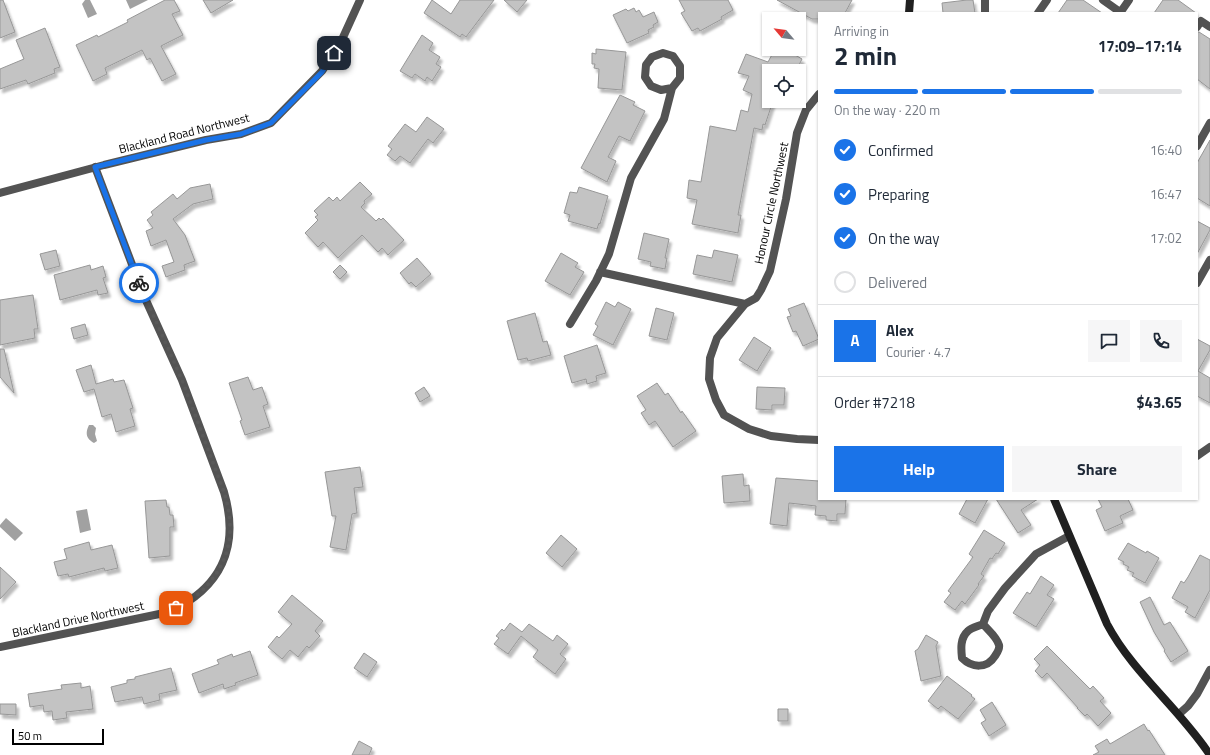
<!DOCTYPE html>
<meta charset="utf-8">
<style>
:root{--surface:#fff;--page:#f6f6f7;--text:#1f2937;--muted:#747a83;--line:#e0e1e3;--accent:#1a73e8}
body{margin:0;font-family:"Titillium Web",sans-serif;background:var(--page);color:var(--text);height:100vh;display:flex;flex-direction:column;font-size:15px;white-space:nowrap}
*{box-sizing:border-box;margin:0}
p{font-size:13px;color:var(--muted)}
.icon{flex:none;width:22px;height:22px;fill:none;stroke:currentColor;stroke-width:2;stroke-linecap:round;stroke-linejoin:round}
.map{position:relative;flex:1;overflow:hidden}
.side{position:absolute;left:818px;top:12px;width:380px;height:488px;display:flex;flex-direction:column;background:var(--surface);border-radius:0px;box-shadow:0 1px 3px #0004}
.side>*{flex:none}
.needle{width:26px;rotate:299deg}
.buttons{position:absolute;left:762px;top:12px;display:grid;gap:8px}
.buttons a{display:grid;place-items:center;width:44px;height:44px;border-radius:0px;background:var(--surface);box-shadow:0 1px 3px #0004;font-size:20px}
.scale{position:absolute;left:12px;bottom:10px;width:92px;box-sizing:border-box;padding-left:4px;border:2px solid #000;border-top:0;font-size:11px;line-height:14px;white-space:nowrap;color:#000;-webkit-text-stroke:3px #fff;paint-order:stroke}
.pin{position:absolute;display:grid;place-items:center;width:34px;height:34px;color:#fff;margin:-17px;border-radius:8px;box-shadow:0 2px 6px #0006}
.courier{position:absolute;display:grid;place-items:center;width:40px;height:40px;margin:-20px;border:3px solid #1a73e8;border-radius:50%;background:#fff;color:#222;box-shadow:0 1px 5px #0007}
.summary em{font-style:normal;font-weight:700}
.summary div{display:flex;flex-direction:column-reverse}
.summary{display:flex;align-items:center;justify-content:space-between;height:68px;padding:0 16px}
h1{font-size:26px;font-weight:700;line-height:30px}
.bar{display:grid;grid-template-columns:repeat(4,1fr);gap:6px 4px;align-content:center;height:48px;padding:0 16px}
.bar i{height:5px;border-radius:3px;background:var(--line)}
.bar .current{background:var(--accent)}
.bar p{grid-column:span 4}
.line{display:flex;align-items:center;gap:10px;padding:0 16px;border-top:1px solid var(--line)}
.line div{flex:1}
.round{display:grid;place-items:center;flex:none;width:42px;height:42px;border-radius:0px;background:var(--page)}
ol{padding:0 16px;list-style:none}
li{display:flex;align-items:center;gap:12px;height:44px}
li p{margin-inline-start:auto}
li .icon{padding:4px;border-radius:50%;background:var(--accent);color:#fff;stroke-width:4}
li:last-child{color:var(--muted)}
li i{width:22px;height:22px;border:2px solid var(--line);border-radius:50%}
.button{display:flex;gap:8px;margin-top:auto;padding:8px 16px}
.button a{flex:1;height:46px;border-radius:0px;background:var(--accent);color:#fff;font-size:16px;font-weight:700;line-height:46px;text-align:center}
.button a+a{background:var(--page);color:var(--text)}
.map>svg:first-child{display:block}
.water{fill:#a1a1a1}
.building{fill:#c3c3c3;stroke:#979797;filter:url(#shadow)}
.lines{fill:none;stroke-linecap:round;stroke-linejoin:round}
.street{stroke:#535353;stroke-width:8}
.secondary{stroke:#202020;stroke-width:8}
.done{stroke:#595959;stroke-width:4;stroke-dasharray:0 7.2}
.route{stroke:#1a73e8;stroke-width:5}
.labels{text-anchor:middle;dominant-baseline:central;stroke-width:3;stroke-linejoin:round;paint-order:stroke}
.street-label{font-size:12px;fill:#000;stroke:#fff}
</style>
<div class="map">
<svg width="1210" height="755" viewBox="0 0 1210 755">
<defs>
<filter id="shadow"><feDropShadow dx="2.5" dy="4" stdDeviation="1" flood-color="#0004"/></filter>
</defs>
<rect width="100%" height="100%" fill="#fff"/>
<path class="water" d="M85,0H90L97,14L88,18L82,4Z
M126,0H148L130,9Z
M89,425H93L96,428L95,434L97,441L94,443C86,439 85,433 89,425Z
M87,509L91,530L80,533L76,511Z
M6,518L23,533L15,541L0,527V525Z"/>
<path class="building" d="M0,0H3L15,32L0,38Z
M165,0H174L180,11L172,14L183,35L161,46L176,74L162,81L150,58L147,60L142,50L105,68L107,74L93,81L76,45L97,35L98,37L128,22L127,20Z
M203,0H233L211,13Z
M432,0L451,14L460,0H494L466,37L462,34L460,37L424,13Z
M504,0H527L517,12Z
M679,0H728L733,10L721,17L722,19L700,31L698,28L692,31L681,13L685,11Z
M777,0H852L845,13H819V19H812Z
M967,0H973L975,13H943L942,3Z
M1067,0H1083L1102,13H1058Z
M1163,0H1178L1196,13H1154Z
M634,8L636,12L639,10L643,17L654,12L658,22L653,25L654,27L648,30L649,33L627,43L613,15L626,9L628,11Z
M45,28L60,67L54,69L55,73L28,84L26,80L0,89V69L24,59L16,40Z
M1197,32H1199L1210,39V89L1197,79Z
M422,35L433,43L429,50L440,57L436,64L441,67L432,81L427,77L425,81L415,74L412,78L400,71Z
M596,49L626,52L622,90L598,88L599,69L594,68L595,64H592V53L596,54Z
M775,49H785L802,59L796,71H769V101H773L765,125L763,124L762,130L754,128L738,215H741L738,233L692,224L697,200L687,198L689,180L701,182L710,126L736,131L741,110L748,112L752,94L743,90L749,76L738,73L746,54L768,62Z
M620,95L635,102L633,105L645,111L630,141L619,136L608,157L616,161L607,182L581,168Z
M427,117L444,129L433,143L428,139L410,163L400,156L395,161L387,155L392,149L388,146L405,124L416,132Z
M1210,140V206L1197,198V163Z
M360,182L372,194L364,201L365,203L361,207L376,221L379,218L381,220L383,218L404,240L388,255L382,248L378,252L362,235L338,258L323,242L318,247L305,233L318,220L315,217L318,215L314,211L329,197L333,201L337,197L340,201Z
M210,184L213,199L193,204L173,219L185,235L195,261L184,265L185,270L166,277L162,266L174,262L166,240L151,246L146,231L153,228L147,220L153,215L151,212L173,194L177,199L190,188Z
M579,187L608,196L600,224L599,223L597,229L568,221L570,215L564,213L570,192L577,193Z
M1197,221L1210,228V230L1197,254Z
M644,233L669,239L665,258H667L665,269L650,266L651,262L638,259Z
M56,250L60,266L45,270L40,254Z
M714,250L738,255L732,282L693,274L697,255L712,258Z
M561,253L578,263L575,267L584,272L570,295L545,281Z
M417,258L431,274L416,287L411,282L409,284L400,273Z
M90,265L91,270L103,266L106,277L103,278L108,293L98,295L97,290L60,300L54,275Z
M340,265L347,272L340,279L333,272Z
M33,295L38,329H34L35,338L0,345V300Z
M606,302L615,307L618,302L631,309L613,345L593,335L598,326L595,324Z
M804,303L819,339L803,346L796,331L793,332L787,317L791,316L788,309Z
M656,308L674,313L667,340L649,336Z
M535,313L543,342L547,341L551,355L528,361L527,358L518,360L507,321Z
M85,324L88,335L74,339L71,328Z
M754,337L771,348L757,371L739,360Z
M1197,339L1210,346V350L1198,371L1210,378V403L1197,396Z
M597,345L606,373L596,376L597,381L587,384L586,379L572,383L564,356Z
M0,349H4L14,393L0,377Z
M91,365L96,384L113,379L114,382L124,380L133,408L130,409L135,426L116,432L111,414L102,417L94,389L84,392L76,370Z
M248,377L253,390L262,387L268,404L263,406L270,427L245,435L240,421L242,420L229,383Z
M657,383L665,395L668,393L681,413L682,411L696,431L673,447L655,421L649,425L641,413L646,410L637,396Z
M424,387L430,396L420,402L415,393Z
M757,387L785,388L784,405H772V410L756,409Z
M360,467L363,487L354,488L357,513L352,514L346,550L330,547L336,516H332L325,472Z
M743,474L744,486L749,485L750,501L724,503L722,476Z
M776,478L819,481V499H846L845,514H837V521L826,520V516L815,515L816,506L789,503L787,526L770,524Z
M967,499H988L975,523L959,514Z
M996,499H1038L1021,510L1031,525L1018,533Z
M1098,499H1128L1133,510L1120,516L1123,523L1105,531L1096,510L1102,507Z
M166,500L167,507H169L170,515H173L174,527H170V556L149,558L145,501Z
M984,530L1005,543L998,554L996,553L992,559L990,558L981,574L984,576L978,584L979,585L965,604L962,601L955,610L944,602L951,593L948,591L973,557L969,554Z
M561,535L577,549L562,567L546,553Z
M89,542L91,550L112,545L118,568L105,571L104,568L69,577L68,574L58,576L54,562L67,559L64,549Z
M1128,543L1146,553L1147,551L1159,558L1145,583L1132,576L1134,573L1127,570L1129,567L1123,564L1124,562L1118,559Z
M1200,555L1210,560V590L1195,618L1185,612L1188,607L1172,598L1181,581L1184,583L1188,577Z
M0,567L16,582L0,599Z
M1041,576L1054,585L1047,595L1054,599L1036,627L1013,613L1027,592L1030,594Z
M292,595L323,621L315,631L320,636L309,648L307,646L298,657L290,650L282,659L268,647L277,636L279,638L292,624L278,612Z
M1150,597L1164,625L1170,622L1188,651L1171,662L1164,651L1165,650L1154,632L1140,602Z
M510,623L522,632L529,624L553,641L557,635L568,644L560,654L566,659L555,674L533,657L538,650L521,636L508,654L494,644L499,638L496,636L502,629L504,631Z
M926,635L938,642L936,646L941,676L921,681L915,651L918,649Z
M1047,646L1090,689L1093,686L1104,698L1100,701L1111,713L1098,726L1087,714L1085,716L1077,708H1078L1047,673L1042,678L1035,671L1040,665L1034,659Z
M250,651L258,675L235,683L236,685L224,689L223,684L199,693L192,674L219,664L217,660L232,654L233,657Z
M364,653L377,662L367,677L354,668Z
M171,668L177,690L159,694L160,700L144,704L142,697L115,702L111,687L127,683V680L135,679V677Z
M947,676L972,695L971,696L975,699L958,719L941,706L938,709L928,701Z
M81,683V688L90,686L93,709L66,712L67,718L53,720L52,711L44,712L43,705L30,707L28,694L62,689L61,685Z
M992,702L1006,725L989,736L981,723L986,720L980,710Z
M0,704H16V715L0,714Z
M778,709H788V721H778Z
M1144,724L1148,731L1149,730L1165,755H1093L1099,752L1095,746L1107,739L1110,744Z
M359,741L372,748L369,755H352Z"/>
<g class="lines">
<path class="street" d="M1103,0L1120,12
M985,13V0
M1038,13L1047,0
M1120,13L1129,0
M1197,27L1201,21L1210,27
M819,94L806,110L797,133L786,199L770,271L761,290L756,298L745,304L717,338L710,358L709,379L716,400L724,415L749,429L771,436L797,439L819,440
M1197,146L1210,123
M0,193L104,165L206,140L241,134L271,123L322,71L340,44L360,0
M600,272L745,304
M1197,283L1210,260
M570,324L596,281L609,254L631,178L664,119L672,88L680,78V66L673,56L663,53L652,57L646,65L645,77L651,86L661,90L672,88
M1197,456L1210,447
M983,624C988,630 997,637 999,645C1000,649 997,653 995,656C987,669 972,668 962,658C961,649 960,638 968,631C971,628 979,626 983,624L988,611L1005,588L1036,554L1069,536
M0,647L169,612C221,588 240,547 224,492L182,380L144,296L95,167
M1179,714L1188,706L1197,694L1210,670"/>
<path class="secondary" d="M909,13L910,0
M1054,499L1107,624C1133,673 1179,708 1210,755"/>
</g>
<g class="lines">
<path class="done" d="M139,283L182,380L224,492C227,503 230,513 230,525C232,560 208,594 176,608"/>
<path class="route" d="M139,283L95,167L206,140L241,134L271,123L322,72L334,53"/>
</g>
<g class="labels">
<g class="street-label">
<text transform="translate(184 133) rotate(-14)">Blackland Road Northwest</text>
<text transform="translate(771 203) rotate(-78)">Honour Circle Northwest</text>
<text transform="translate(78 619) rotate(-12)">Blackland Drive Northwest</text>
</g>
</g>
</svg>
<div class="buttons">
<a><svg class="needle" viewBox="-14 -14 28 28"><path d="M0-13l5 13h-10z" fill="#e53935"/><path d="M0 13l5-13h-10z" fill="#747a83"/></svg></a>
<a><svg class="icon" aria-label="locate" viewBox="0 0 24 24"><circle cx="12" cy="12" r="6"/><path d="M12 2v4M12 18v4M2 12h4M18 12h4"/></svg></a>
</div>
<div class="scale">50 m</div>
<div class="pin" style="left:176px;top:608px;background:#ea580c"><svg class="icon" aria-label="bag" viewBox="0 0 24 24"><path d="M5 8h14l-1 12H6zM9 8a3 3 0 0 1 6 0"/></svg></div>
<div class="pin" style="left:334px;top:53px;background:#1f2937"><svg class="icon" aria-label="home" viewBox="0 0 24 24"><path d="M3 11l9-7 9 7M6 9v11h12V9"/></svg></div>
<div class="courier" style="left:139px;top:283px"><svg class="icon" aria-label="bike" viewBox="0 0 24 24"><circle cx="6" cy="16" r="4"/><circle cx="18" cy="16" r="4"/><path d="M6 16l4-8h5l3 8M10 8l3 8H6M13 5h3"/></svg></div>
<section class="side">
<div class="summary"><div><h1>2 min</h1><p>Arriving in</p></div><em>17:09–17:14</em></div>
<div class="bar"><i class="current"></i><i class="current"></i><i class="current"></i><i></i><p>On the way · 220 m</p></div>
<ol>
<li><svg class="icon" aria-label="check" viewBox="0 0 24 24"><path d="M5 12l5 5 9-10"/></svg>Confirmed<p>16:40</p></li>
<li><svg class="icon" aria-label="check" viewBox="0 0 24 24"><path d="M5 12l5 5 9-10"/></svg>Preparing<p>16:47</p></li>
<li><svg class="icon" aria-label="check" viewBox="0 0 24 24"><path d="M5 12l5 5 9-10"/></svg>On the way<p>17:02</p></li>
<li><i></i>Delivered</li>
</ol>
<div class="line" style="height:72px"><b class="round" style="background:var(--accent);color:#fff">A</b><div><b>Alex</b><p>Courier · 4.7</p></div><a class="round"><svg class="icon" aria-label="chat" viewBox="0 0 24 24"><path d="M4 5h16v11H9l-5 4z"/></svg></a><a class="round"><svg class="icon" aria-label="phone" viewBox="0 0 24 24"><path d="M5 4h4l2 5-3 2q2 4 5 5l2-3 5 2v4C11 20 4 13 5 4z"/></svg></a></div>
<div class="line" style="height:52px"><div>Order #7218</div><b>$43.65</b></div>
<div class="button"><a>Help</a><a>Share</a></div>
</section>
</div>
